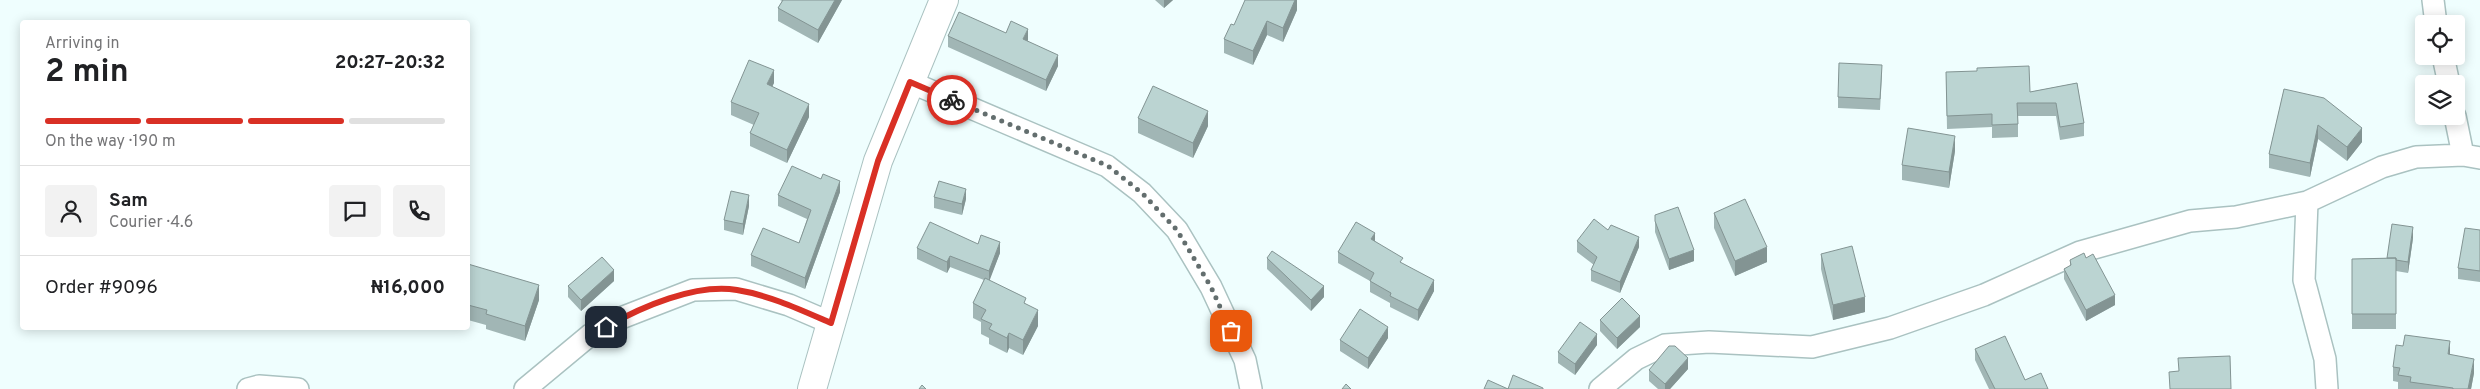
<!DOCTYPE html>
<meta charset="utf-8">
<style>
:root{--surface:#fff;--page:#f2f2f2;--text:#202124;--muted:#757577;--line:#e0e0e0;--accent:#d93025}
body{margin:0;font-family:Overpass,sans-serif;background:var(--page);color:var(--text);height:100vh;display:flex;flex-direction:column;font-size:19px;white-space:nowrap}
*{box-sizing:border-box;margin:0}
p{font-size:16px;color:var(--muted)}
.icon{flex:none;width:28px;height:28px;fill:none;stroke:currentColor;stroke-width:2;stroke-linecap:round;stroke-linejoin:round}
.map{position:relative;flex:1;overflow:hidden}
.drawer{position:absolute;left:20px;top:20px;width:450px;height:310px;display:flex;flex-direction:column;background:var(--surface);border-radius:5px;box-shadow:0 2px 12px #0003}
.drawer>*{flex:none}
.buttons{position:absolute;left:2415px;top:15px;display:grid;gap:10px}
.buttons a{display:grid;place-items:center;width:50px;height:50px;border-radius:5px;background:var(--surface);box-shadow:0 2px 12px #0003;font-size:25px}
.pin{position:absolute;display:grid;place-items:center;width:42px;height:42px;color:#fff;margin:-21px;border-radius:10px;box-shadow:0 2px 8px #0006}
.courier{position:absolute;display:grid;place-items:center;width:50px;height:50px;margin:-25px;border:4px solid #d93025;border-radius:50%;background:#fff;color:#222;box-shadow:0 1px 6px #0007}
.head em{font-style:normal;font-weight:700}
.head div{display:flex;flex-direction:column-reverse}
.head{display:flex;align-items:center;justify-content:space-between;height:85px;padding:0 25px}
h1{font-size:32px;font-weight:700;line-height:38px}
.bar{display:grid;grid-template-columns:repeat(4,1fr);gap:8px 5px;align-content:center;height:60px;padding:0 25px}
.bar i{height:6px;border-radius:4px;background:var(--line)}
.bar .selected{background:var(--accent)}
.bar p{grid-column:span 4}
.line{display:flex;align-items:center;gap:12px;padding:0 25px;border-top:1px solid var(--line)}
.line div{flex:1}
.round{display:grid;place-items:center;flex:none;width:52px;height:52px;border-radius:5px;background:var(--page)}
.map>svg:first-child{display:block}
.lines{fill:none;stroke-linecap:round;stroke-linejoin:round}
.minor-casing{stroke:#aac2c1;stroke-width:24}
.secondary-casing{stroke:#aac2c1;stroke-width:30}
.minor{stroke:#fff;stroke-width:21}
.secondary{stroke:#fff;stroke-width:28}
.wall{fill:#a1b6b5}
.shaded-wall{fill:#839493}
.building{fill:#bbd4d2;stroke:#839493}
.done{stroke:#636e6e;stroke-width:5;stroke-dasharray:0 9}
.route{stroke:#d93025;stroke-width:6}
</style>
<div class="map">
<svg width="2480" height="389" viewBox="0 0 2480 389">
<rect width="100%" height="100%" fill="#effefe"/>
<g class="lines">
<defs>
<path id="minor" d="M2433,0L2436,24
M2443,56L2449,84
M910,82L1107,166L1142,193L1177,230L1211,287L1245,360L1251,389
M2455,116L2463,155
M2307,202L2304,280L2325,359L2327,389
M248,389L259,386L298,389
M525,389L590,335L621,318L693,290L736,289L789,305L831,323
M1600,389L1636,359L1665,345L1709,342L1812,347L1890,328L1984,295L2080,252L2190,221L2236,217L2307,202L2382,167L2416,157L2463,155L2480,158"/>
<path id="secondary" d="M812,389L878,161L944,0"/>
</defs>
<use href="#minor" class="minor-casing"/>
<use href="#secondary" class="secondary-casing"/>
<use href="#minor" class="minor"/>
<use href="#secondary" class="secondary"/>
</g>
<path class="wall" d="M780,0H842L818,43L778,21V8L782,1Z
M1155,0H1173L1164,8Z
M1297,0V10L1283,42L1267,35L1253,65L1224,53V39L1234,25Z
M1006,33L1028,40L1027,41L1058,66L1046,91L948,47V36Z
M1946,72L2030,92L2077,83L2084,123V136L2060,140L2056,116H2018V137L1992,138V127L1947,129Z
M1882,75L1880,110L1838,108V97Z
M774,83L772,86L809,117L787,163L750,146V133L754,125L731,115V102Z
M2284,89L2362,142L2347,161L2318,139L2310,177L2269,168V154Z
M2422,95H2424V116L2438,117L2423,118Z
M1138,118L1208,126L1193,158L1138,133Z
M1955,151L1949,188L1902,180V165Z
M840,192L805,289L751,266V255L799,243L807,219L778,206V195Z
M934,197L966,199L962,215L934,208Z
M749,206L743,235L724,230V220Z
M1714,213L1767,262L1735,276L1714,228Z
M1655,215L1694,261L1669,270L1655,232Z
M1608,230L1639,247L1620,293L1591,281V270L1594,265L1577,252V241Z
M2480,230V282L2458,279V268Z
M2413,238L2408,273L2396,271V329H2352V259L2387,258Z
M1375,241L1434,291L1418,321L1390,307V303L1370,292V281L1338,263V252Z
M978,244L1000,253L989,280L1026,304L1038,326L1023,355L1009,348L1007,353L989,344V338L981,334V322L973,318V303L984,280L950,267L947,273L917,259V248Z
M1821,254L1865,312L1833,320L1821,269Z
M1267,258L1324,297L1311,311L1267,269Z
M2086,258L2115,305L2086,321L2064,279V269L2070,266V260Z
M468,264L539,300L525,341L486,329V325L468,320Z
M614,281L581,311L568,297V286Z
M1600,320L1640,327L1617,349L1600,331Z
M1388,338L1368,369L1340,351V340Z
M1597,345L1575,375L1558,363V352Z
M1975,349L2025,380L2048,389H1989L1975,360Z
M2450,355L2474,373L2471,389H2398V382L2393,381V367Z
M1688,369L1670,389H1658L1649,381V370Z"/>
<path class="shaded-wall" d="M835,0H842L818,43V30Z
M1164,0H1173L1164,8Z
M1295,0H1297V10L1283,42V28Z
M1267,21V35L1253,65V51Z
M1028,29V40L1023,50V39Z
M1058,55V66L1046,91V80Z
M774,70V83L767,98V84Z
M809,104V117L787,163V150Z
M1208,111V126L1193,158V143Z
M2318,125V139L2310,177V163Z
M2362,128V142L2347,161V147Z
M1955,136V151L1949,188V172Z
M840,181V192L805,289V278Z
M966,189V199L962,215V204Z
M749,195V206L743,235V224Z
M2413,227V238L2408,273V262Z
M1375,233V244L1371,239Z
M1639,237V247L1620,293V282Z
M1000,242V253L989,282V271Z
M1767,247V262L1735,276V261Z
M1694,250V261L1669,270V259Z
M950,256V267L947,273V262Z
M614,270V281L581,311V300Z
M1434,280V291L1418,321V310Z
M539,285V300L525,341V326Z
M1324,286V297L1311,311V300Z
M2115,295V305L2086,321V310Z
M1865,297V312L1833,320V305Z
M1038,310V326L1023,355V340Z
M1640,316V327L1617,349V338Z
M1388,327V338L1368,369V358Z
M1009,333V348L1007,353V338Z
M1597,334V345L1575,375V364Z
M2450,341V355L2448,354Z
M1688,358V369L1670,389H1665V384Z
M2474,359V373L2471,389H2468Z"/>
<path class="building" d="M783,0H835L818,30L778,8Z
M1245,0H1295L1283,28L1267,21L1253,51L1224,39L1231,24L1234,25Z
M959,12L1006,33L1011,21L1028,29L1023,39L1058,55L1046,80L948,36Z
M749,60L774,70L767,84L809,104L787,150L750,133L759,113L731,102Z
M1839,63L1882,65L1880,99L1838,97Z
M2029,66L2030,92L2077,83L2084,123L2060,127L2056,103H2017L2018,124L1992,125V114L1947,116L1946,72L1977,71V68Z
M1153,86L1208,111L1193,143L1138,118Z
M2284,89L2324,98L2362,128L2347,147L2318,125L2310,163L2269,154Z
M2422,95H2424V112H2423Z
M1908,128L1955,136L1949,172L1902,165Z
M792,166L821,179L823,174L840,181L805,278L751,255L763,228L799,243L811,210L778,195Z
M939,181L966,189L962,204L934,197Z
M731,191L749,195L743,224L724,220Z
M1745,199L1767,247L1735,261L1714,213Z
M1678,207L1694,250L1669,259L1655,221V215Z
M1594,219L1608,230L1611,225L1639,237L1620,282L1591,270L1597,257L1577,241Z
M930,222L978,244L981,235L1000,242L989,271L950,256L947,262L917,248Z
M1356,222L1375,233L1371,239L1403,258L1400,262L1434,280L1418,310L1390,296L1391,293L1370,281L1374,273L1338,252Z
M2392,224L2413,227L2408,262L2396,260V258H2387Z
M2465,228L2480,230V271L2458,268Z
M1852,246L1865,297L1833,305L1821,254Z
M1272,251L1324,286L1311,300L1267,258Z
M2084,253L2086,258L2093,254L2115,295L2086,310L2064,269L2071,265L2070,260Z
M602,257L614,270L581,300L568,286Z
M2396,258V314H2352V259Z
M468,264L539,285L525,326L486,314L487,310L468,305Z
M985,278L1026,298L1024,303L1038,310L1023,340L1009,333L1007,338L989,329L992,324L981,319L986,310L973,303Z
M1622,298L1640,316L1617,338L1600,320Z
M1360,309L1388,327L1368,358L1340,340Z
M1580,322L1597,334L1575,364L1558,352Z
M2405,335L2450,341L2448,354L2474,359L2468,389H2453V388L2410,382L2411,377L2398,375L2400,368L2393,367L2396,345L2403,346Z
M2005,336L2025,380L2041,373L2048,389H1995L1975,349Z
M1669,346H1675L1688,358L1665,384L1649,370Z
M2230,356L2231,389H2170L2169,372L2179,371L2178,358Z
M1513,375L1543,388V389H1484L1488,380L1508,389Z
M1346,384L1351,389H1342Z
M922,385L926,389H919Z"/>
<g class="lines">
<path class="done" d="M952,100L1108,166L1142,193L1177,230L1211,287L1231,331"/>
<path class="route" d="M606,327C641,307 696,283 737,290C769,295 801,310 831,323L878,161L910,82L952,100"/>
</g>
</svg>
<div class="buttons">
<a><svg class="icon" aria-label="locate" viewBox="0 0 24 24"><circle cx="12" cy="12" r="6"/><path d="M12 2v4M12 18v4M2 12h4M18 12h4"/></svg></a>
<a><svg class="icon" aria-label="layers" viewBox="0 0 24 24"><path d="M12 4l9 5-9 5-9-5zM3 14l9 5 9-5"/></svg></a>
</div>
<div class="pin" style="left:1231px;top:331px;background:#ea580c"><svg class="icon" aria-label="bag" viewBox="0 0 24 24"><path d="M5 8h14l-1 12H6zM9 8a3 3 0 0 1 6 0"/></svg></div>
<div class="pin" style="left:606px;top:327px;background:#1f2937"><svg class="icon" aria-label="home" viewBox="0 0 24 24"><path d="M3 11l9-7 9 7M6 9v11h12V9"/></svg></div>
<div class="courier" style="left:952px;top:100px"><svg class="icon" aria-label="bike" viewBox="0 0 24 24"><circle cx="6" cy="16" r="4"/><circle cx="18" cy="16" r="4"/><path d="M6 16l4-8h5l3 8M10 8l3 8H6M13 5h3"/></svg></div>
<section class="drawer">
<div class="head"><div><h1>2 min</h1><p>Arriving in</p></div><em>20:27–20:32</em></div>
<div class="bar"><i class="selected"></i><i class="selected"></i><i class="selected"></i><i></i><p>On the way · 190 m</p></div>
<div class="line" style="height:90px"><a class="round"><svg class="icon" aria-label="person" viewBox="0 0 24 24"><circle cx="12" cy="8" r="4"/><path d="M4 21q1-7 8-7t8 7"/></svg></a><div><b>Sam</b><p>Courier · 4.6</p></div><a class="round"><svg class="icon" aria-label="chat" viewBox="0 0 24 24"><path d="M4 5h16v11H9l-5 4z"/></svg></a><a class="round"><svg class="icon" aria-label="phone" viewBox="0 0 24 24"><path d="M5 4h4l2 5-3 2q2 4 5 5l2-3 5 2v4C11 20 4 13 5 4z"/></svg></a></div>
<div class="line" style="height:65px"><div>Order #9096</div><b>₦16,000</b></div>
</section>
</div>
